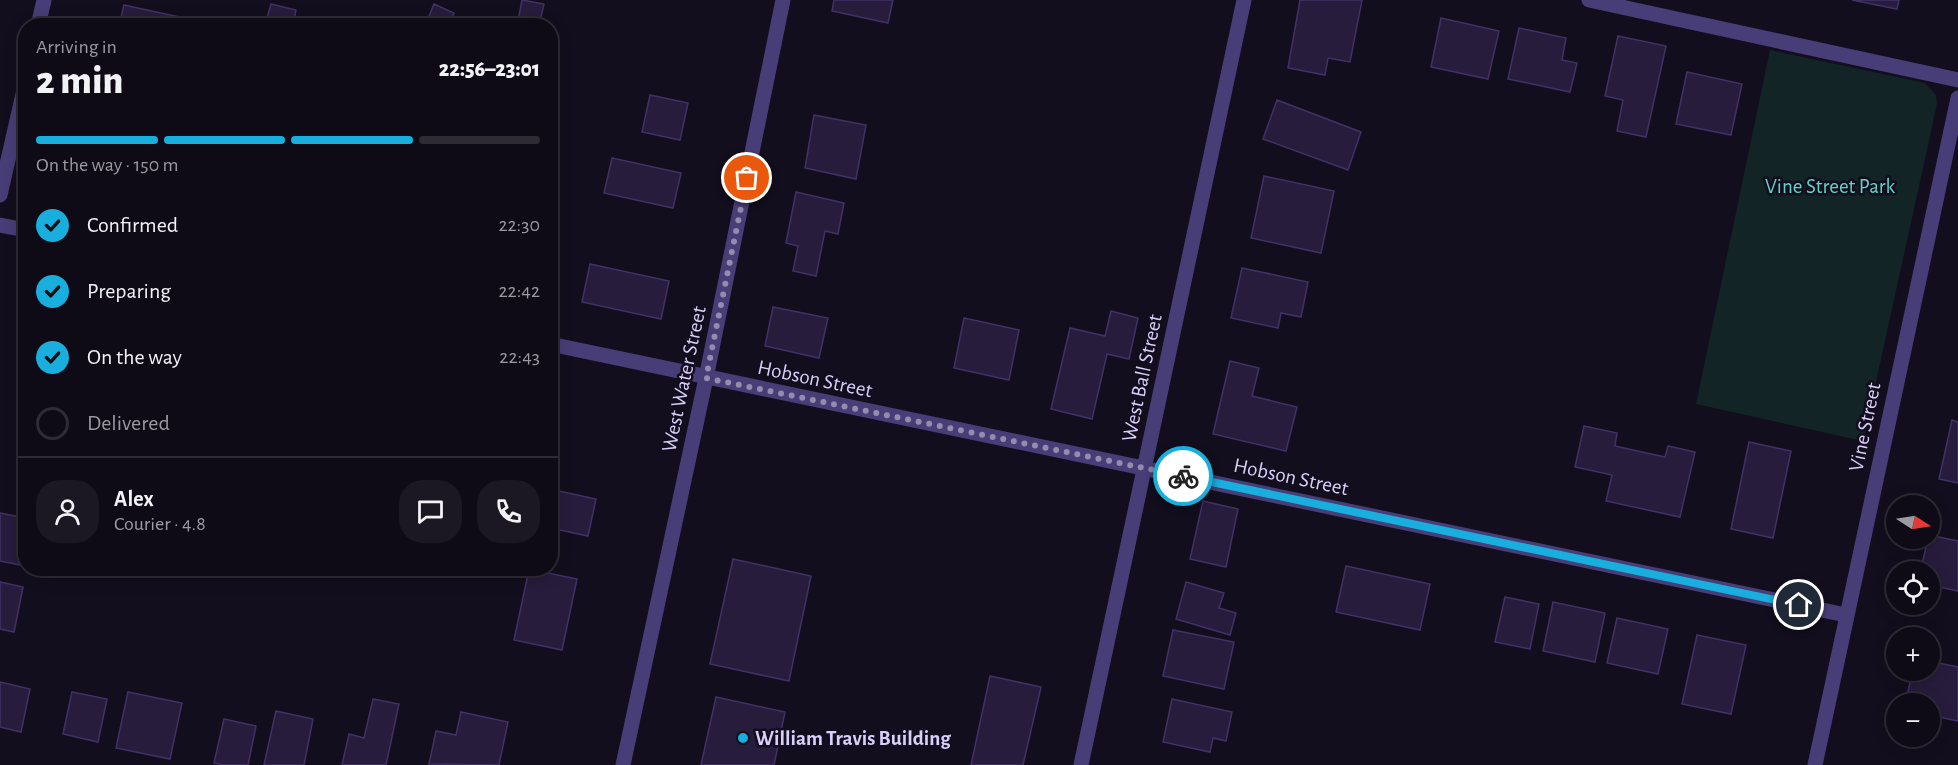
<!DOCTYPE html>
<meta charset="utf-8">
<style>
:root{--surface:#0e0a16;--page:#1c1823;--text:#f1f3f6;--muted:#9b9aa1;--line:#2e2b35;--accent:#18aede}
body{margin:0;font-family:"Alegreya Sans",sans-serif;background:var(--page);color:var(--text);height:100vh;display:flex;flex-direction:column;font-size:22px;white-space:nowrap}
*{box-sizing:border-box;margin:0}
p{font-size:20px;color:var(--muted)}
.icon{flex:none;width:33px;height:33px;fill:none;stroke:currentColor;stroke-width:2;stroke-linecap:round;stroke-linejoin:round}
.map{position:relative;flex:1;overflow:hidden}
.sheet{position:absolute;left:18px;top:18px;width:540px;height:558px;display:flex;flex-direction:column;background:var(--surface);border-radius:24px;box-shadow:0 3px 15px #0003,0 0 0 2px var(--line)}
.sheet>*{flex:none}
.needle{width:39px;rotate:102deg}
.fabs{position:absolute;left:1886px;top:495px;display:grid;gap:12px}
.fabs a{display:grid;place-items:center;width:54px;height:54px;border-radius:50%;background:var(--surface);box-shadow:0 3px 15px #0003,0 0 0 2px var(--line);font-size:30px}
.pin{position:absolute;display:grid;place-items:center;width:51px;height:51px;color:#fff;margin:-26px;border:3px solid #fff;border-radius:50%;box-shadow:0 2px 6px #0007}
.courier{position:absolute;display:grid;place-items:center;width:60px;height:60px;margin:-30px;border:4px solid #18aede;border-radius:50%;background:#fff;color:#222;box-shadow:0 2px 8px #0007}
.headline em{font-style:normal;font-weight:800}
.headline div{display:flex;flex-direction:column-reverse}
.headline{display:flex;align-items:center;justify-content:space-between;height:102px;padding:0 18px}
h1{font-size:39px;font-weight:800;line-height:45px}
.bar{display:grid;grid-template-columns:repeat(4,1fr);gap:9px 6px;align-content:center;height:72px;padding:0 18px}
.bar i{height:8px;border-radius:4px;background:var(--line)}
.bar .current{background:var(--accent)}
.bar p{grid-column:span 4}
.line{display:flex;align-items:center;gap:15px;padding:0 18px;border-top:2px solid var(--line)}
.line div{flex:1}
.round{display:grid;place-items:center;flex:none;width:63px;height:63px;border-radius:24px;background:var(--page)}
ol{padding:0 18px;list-style:none}
li{display:flex;align-items:center;gap:18px;height:66px}
li p{margin-inline-start:auto}
li .icon{padding:6px;border-radius:50%;background:var(--accent);color:#111;stroke-width:4}
li:last-child{color:var(--muted)}
li i{width:33px;height:33px;border:3px solid var(--line);border-radius:50%}
.map>svg:first-child{display:block}
.green{fill:#122426}
.building{fill:#271c3c;stroke:#423166;stroke-width:1.5}
.lines{fill:none;stroke-linecap:round;stroke-linejoin:round}
.street{stroke:#483e77;stroke-width:15}
.done{stroke:#948bad;stroke-width:6;stroke-dasharray:0 10.8}
.route{stroke:#18aede;stroke-width:8}
.poi-dot{fill:#18aede;stroke:#130e1d;stroke-width:2}
.labels{text-anchor:middle;dominant-baseline:central;stroke-width:5;stroke-linejoin:round;paint-order:stroke}
.park-label{font-size:21px;fill:#64d1c5;stroke:#130e1d}
.street-label{font-size:21px;fill:#dacffa;stroke:#130e1d}
.poi-label{font-size:21px;font-weight:bold;fill:#dacffa;stroke:#130e1d;text-anchor:start}
</style>
<div class="map">
<svg width="1958" height="765" viewBox="0 0 1958 765">
<rect width="100%" height="100%" fill="#130e1d"/>
<path class="green" d="M1770,50L1925,83L1936,95L1937,104L1863,441L1696,404Z"/>
<path class="building" d="M522,0L544,4L539,26H517Z
M834,0H893L888,23L832,11Z
M1300,0H1362L1350,62L1328,58L1325,75L1288,68Z
M1852,0H1899L1897,9Z
M271,4L296,10L293,25L267,18Z
M434,4L454,13L448,26H425Z
M124,5L221,26H119Z
M1441,18L1499,31L1488,79L1431,67Z
M1519,28L1566,38L1562,60L1577,63L1570,92L1508,79Z
M1618,36L1666,46L1646,137L1617,131L1623,100L1605,96Z
M1687,72L1742,84L1731,135L1676,124Z
M650,95L688,103L680,140L642,132Z
M1277,100L1361,132L1348,170L1263,139Z
M814,115L866,125L856,179L805,168Z
M612,158L681,173L673,208L604,193Z
M1264,176L1334,191L1321,253L1251,238Z
M796,192L844,203L838,234L825,231L816,276L793,271L798,246L786,243Z
M590,264L669,281L661,319L582,302Z
M1242,268L1308,282L1301,317L1281,313L1278,328L1231,318Z
M773,307L828,318L819,358L765,346Z
M1111,311L1138,318L1129,359L1107,354L1092,419L1051,409L1070,328L1105,336Z
M964,318L1019,330L1009,380L954,368Z
M1230,361L1259,368L1252,396L1297,407L1286,451L1213,434Z
M1952,420L1958,422V483L1939,479Z
M1584,426L1617,433L1615,446L1665,457L1668,446L1695,452L1680,517L1606,501L1612,475L1575,467Z
M1749,442L1791,451L1773,538L1731,529Z
M26,461V492L19,490Z
M550,489L596,499L588,536L550,528Z
M1203,501L1238,509L1226,567L1190,559Z
M0,513L26,518V566L0,561Z
M1929,535L1958,541V591L1929,585V572H1920Z
M733,559L811,576L789,681L710,664Z
M1346,566L1430,584L1420,630L1336,612Z
M529,569L577,579L562,650L514,640Z
M0,582L23,587L14,632L0,629Z
M1186,582L1224,593L1219,608L1236,613L1230,635L1176,619Z
M1505,597L1539,604L1530,649L1495,642Z
M1553,602L1605,613L1595,662L1543,651Z
M1617,618L1668,629L1658,674L1607,663Z
M1173,630L1234,642L1224,689L1163,676Z
M1697,635L1746,645L1731,714L1682,704Z
M1929,661L1958,667V721L1929,715V704H1905L1913,670H1929Z
M990,676L1041,687L1023,765H971Z
M0,682L30,689L21,732L0,727Z
M72,692L107,699L98,742L63,734Z
M128,692L182,703L170,759L116,748Z
M716,697L785,712L774,765H701Z
M373,699L399,704L386,765H342L349,734L364,738Z
M1172,699L1232,712L1226,741L1213,738L1210,752L1163,742Z
M276,711L313,719L304,765H264Z
M461,712L508,722L499,765L429,764L436,731L456,735Z
M224,719L256,726L248,765H223L214,763Z"/>
<g class="lines">
<path class="street" d="M1589,0L1958,80
M38,26L44,0
M0,195L26,81
M0,225L26,230
M550,344L1846,615
M623,765L706,378L783,0
M1081,765L1244,0
M1815,765L1958,98"/>
</g>
<g class="lines">
<path class="done" d="M747,178L706,378L1183,476"/>
<path class="route" d="M1183,476L1799,605"/>
</g>
<circle class="poi-dot" cx="743" cy="738" r="6"/>
<g class="labels">
<g class="park-label">
<text x="1830" y="186">Vine Street Park</text>
</g>
<g class="street-label">
<text transform="translate(1142 378) rotate(-78)">West Ball Street</text>
<text transform="translate(684 379) rotate(-78)">West Water Street</text>
<text transform="translate(815 379) rotate(12)">Hobson Street</text>
<text transform="translate(1865 427) rotate(-78)">Vine Street</text>
<text transform="translate(1291 477) rotate(12)">Hobson Street</text>
</g>
<g class="poi-label">
<text x="755" y="738">William Travis Building</text>
</g>
</g>
</svg>
<div class="fabs">
<a><svg class="needle" viewBox="-14 -14 28 28"><path d="M0-13l5 13h-10z" fill="#e53935"/><path d="M0 13l5-13h-10z" fill="#9b9aa1"/></svg></a>
<a><svg class="icon" aria-label="locate" viewBox="0 0 24 24"><circle cx="12" cy="12" r="6"/><path d="M12 2v4M12 18v4M2 12h4M18 12h4"/></svg></a>
<a>+</a>
<a>−</a>
</div>
<div class="pin" style="left:747px;top:178px;background:#ea580c"><svg class="icon" aria-label="bag" viewBox="0 0 24 24"><path d="M5 8h14l-1 12H6zM9 8a3 3 0 0 1 6 0"/></svg></div>
<div class="pin" style="left:1799px;top:605px;background:#1f2937"><svg class="icon" aria-label="home" viewBox="0 0 24 24"><path d="M3 11l9-7 9 7M6 9v11h12V9"/></svg></div>
<div class="courier" style="left:1183px;top:476px"><svg class="icon" aria-label="bike" viewBox="0 0 24 24"><circle cx="6" cy="16" r="4"/><circle cx="18" cy="16" r="4"/><path d="M6 16l4-8h5l3 8M10 8l3 8H6M13 5h3"/></svg></div>
<section class="sheet">
<div class="headline"><div><h1>2 min</h1><p>Arriving in</p></div><em>22:56–23:01</em></div>
<div class="bar"><i class="current"></i><i class="current"></i><i class="current"></i><i></i><p>On the way · 150 m</p></div>
<ol>
<li><svg class="icon" aria-label="check" viewBox="0 0 24 24"><path d="M5 12l5 5 9-10"/></svg>Confirmed<p>22:30</p></li>
<li><svg class="icon" aria-label="check" viewBox="0 0 24 24"><path d="M5 12l5 5 9-10"/></svg>Preparing<p>22:42</p></li>
<li><svg class="icon" aria-label="check" viewBox="0 0 24 24"><path d="M5 12l5 5 9-10"/></svg>On the way<p>22:43</p></li>
<li><i></i>Delivered</li>
</ol>
<div class="line" style="height:108px"><a class="round"><svg class="icon" aria-label="person" viewBox="0 0 24 24"><circle cx="12" cy="8" r="4"/><path d="M4 21q1-7 8-7t8 7"/></svg></a><div><b>Alex</b><p>Courier · 4.8</p></div><a class="round"><svg class="icon" aria-label="chat" viewBox="0 0 24 24"><path d="M4 5h16v11H9l-5 4z"/></svg></a><a class="round"><svg class="icon" aria-label="phone" viewBox="0 0 24 24"><path d="M5 4h4l2 5-3 2q2 4 5 5l2-3 5 2v4C11 20 4 13 5 4z"/></svg></a></div>
</section>
</div>
